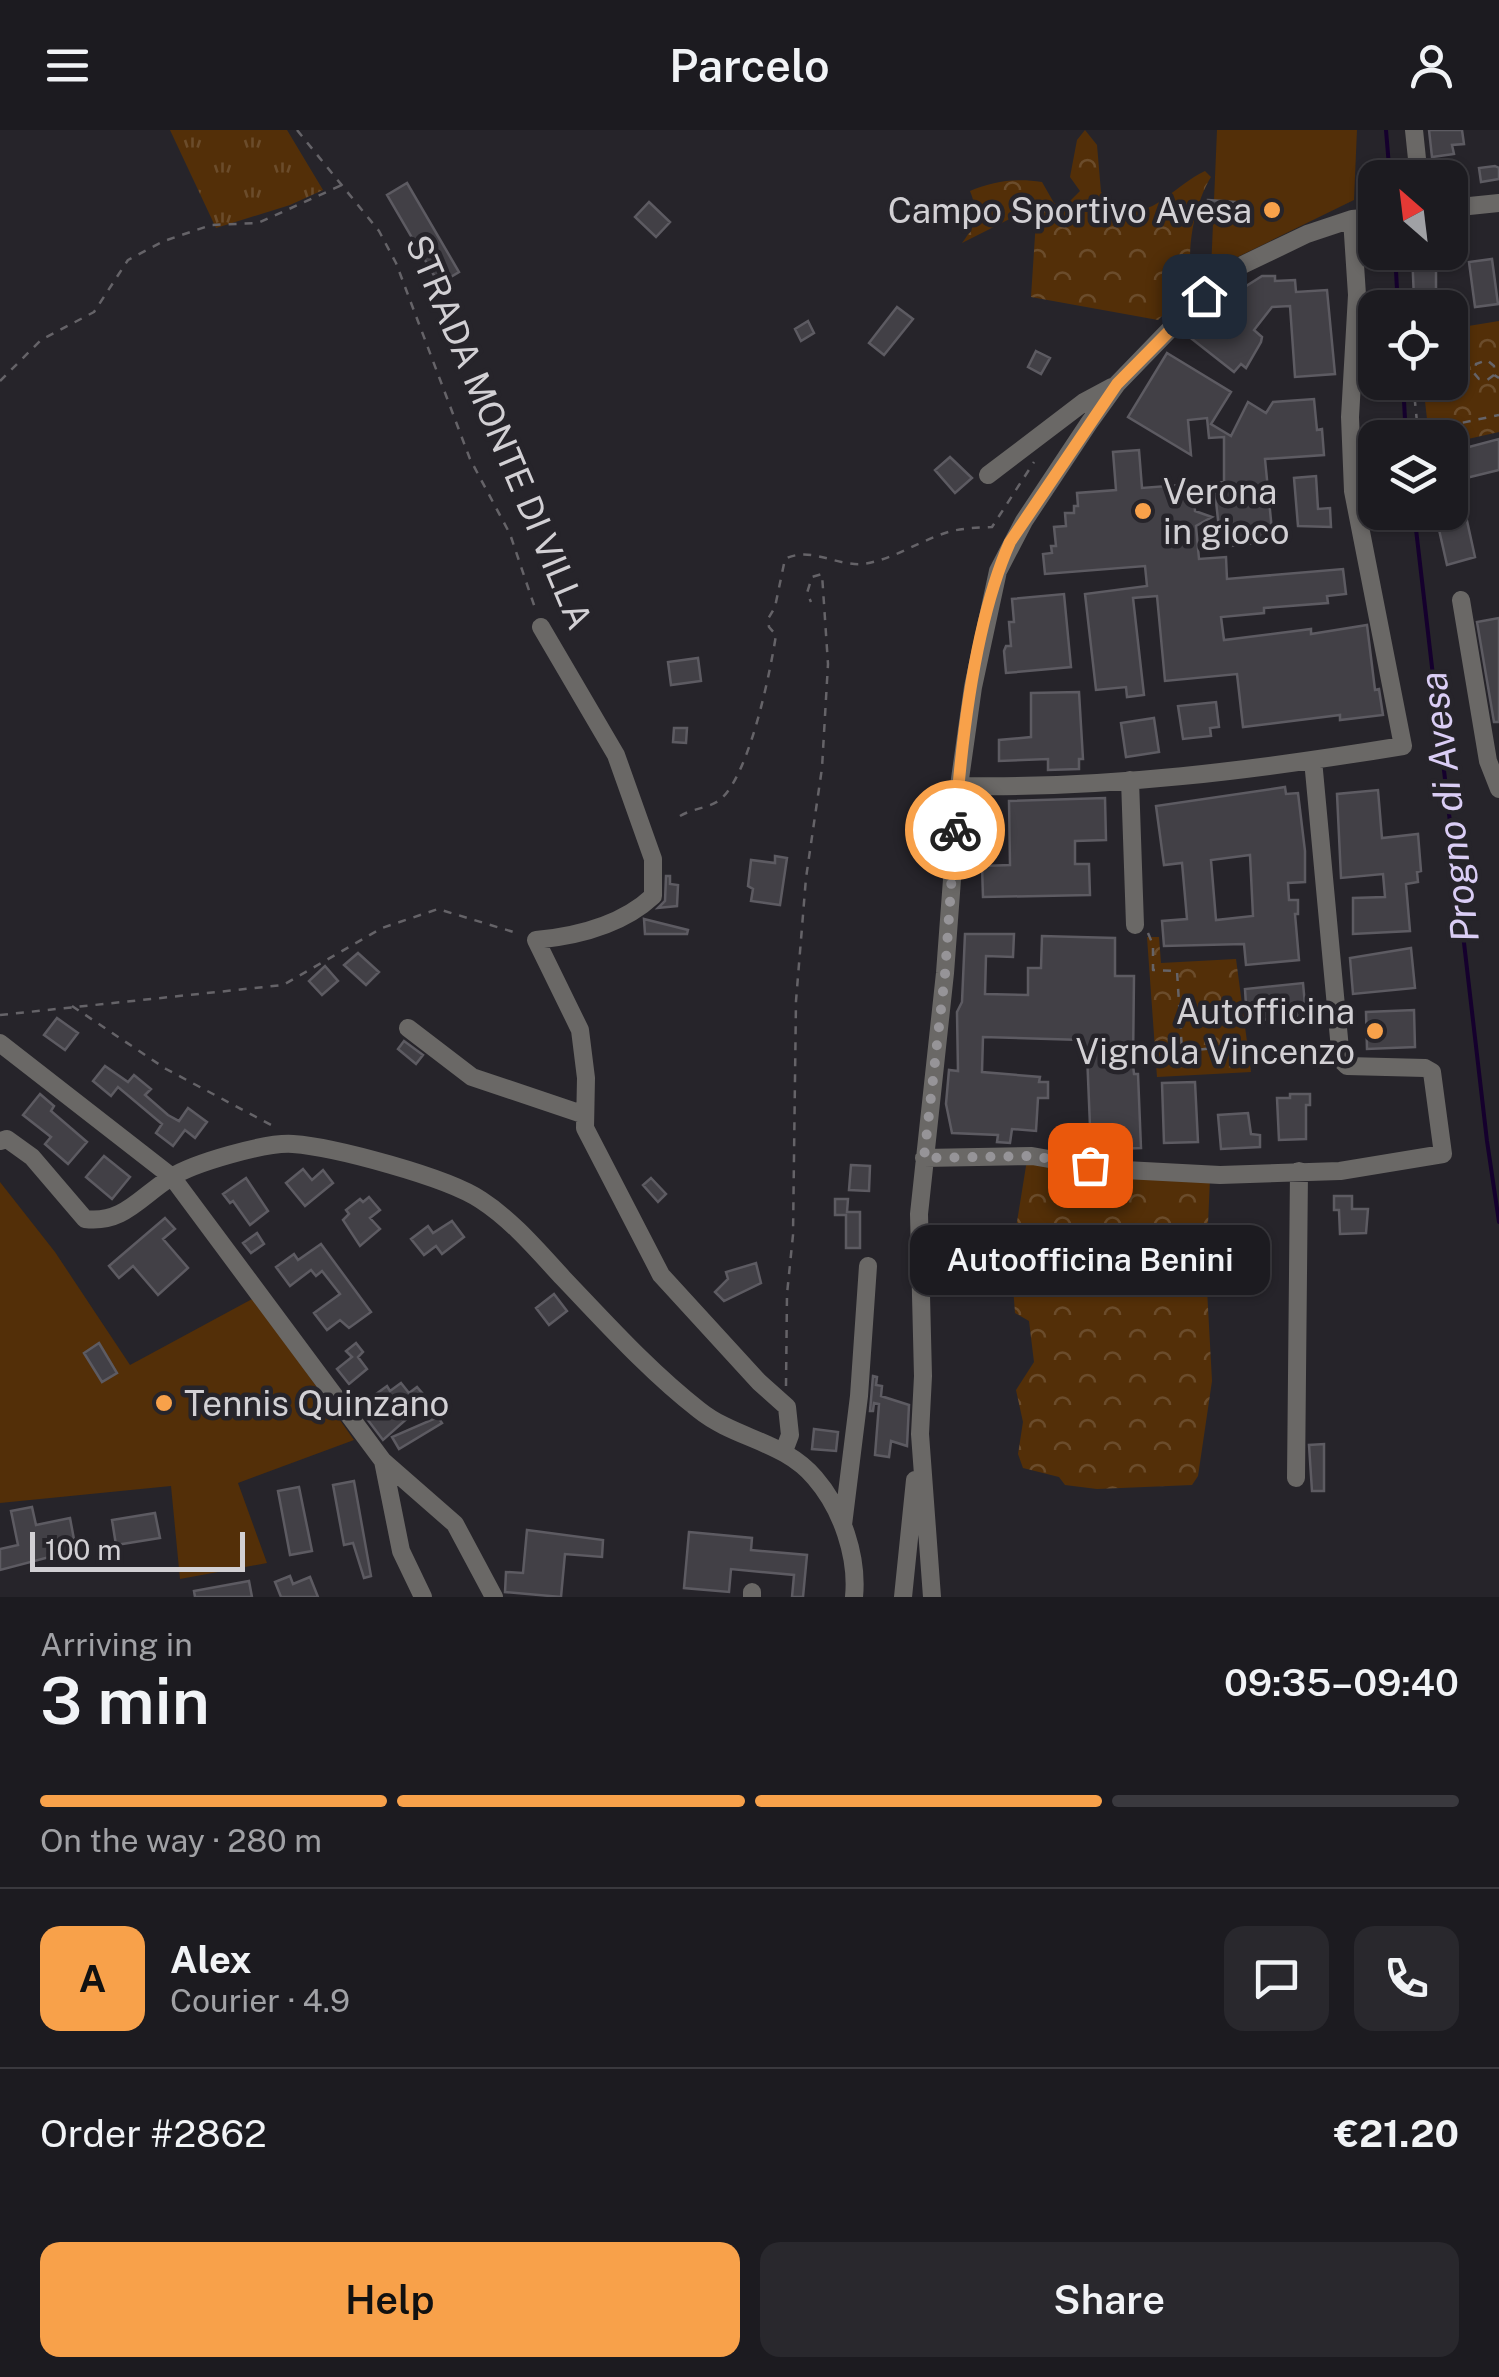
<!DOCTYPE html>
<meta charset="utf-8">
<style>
:root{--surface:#1c1b20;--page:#29282d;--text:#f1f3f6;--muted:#a0a1a5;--line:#3a393e;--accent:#f8a14a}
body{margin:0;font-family:"Public Sans",sans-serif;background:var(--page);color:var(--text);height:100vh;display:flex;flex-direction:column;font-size:38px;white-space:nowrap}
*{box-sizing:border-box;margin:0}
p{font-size:32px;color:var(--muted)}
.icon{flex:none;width:55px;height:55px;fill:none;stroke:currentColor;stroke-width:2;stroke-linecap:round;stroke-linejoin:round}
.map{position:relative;height:1467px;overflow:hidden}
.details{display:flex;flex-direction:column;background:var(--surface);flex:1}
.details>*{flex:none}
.needle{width:65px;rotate:332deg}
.fabs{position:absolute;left:1358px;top:30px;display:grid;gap:20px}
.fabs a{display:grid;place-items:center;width:110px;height:110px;border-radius:20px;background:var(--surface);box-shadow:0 2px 8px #0004,0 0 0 2px var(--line);font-size:50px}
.scale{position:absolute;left:30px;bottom:25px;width:215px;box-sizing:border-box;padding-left:10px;border:5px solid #d2d0d4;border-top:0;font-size:28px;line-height:35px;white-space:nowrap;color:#d2d0d4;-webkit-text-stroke:8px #26242a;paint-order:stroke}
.pin{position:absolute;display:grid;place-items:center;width:85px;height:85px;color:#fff;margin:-42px;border-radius:20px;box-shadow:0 5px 15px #0006}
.courier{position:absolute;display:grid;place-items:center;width:100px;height:100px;margin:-50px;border:8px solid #f8a14a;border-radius:50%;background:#fff;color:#222;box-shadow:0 2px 12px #0007}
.bubble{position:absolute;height:70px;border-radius:20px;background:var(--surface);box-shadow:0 2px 8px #0004,0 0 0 2px var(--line);font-size:32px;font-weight:600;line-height:70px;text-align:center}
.headline em{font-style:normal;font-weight:600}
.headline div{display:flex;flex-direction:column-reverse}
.headline{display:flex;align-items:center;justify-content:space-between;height:170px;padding:0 40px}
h1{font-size:65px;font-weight:600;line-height:75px}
.bar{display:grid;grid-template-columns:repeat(4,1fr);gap:15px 10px;align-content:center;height:120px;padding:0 40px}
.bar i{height:12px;border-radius:8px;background:var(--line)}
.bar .on{background:var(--accent)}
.bar p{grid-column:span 4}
.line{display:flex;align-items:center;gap:25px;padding:0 40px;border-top:2px solid var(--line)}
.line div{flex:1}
.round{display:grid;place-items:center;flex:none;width:105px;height:105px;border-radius:20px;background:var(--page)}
.button{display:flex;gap:20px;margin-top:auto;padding:20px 40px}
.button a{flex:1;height:115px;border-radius:20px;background:var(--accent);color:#111;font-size:40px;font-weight:600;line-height:115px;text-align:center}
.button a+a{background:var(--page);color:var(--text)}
header{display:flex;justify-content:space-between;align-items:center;height:130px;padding:0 40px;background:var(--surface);font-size:45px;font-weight:600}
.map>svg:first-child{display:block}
.grass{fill:url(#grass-tufts)}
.forest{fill:url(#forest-crowns)}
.garden{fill:#532f08}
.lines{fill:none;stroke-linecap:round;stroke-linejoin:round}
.stream{stroke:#15002d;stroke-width:4}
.building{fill:#424046;stroke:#5d5b62;stroke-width:2.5;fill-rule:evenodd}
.path{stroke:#656368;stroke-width:2.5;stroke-dasharray:8 8;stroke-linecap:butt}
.minor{stroke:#6a6866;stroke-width:18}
.done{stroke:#969498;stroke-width:10;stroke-dasharray:0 18}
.route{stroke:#f8a14a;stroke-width:12}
.poi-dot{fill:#f8a14a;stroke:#26242a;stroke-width:4}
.labels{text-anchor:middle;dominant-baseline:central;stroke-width:9;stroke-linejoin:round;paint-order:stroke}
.poi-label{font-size:35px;fill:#d2d0d4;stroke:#26242a;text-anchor:end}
.street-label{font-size:35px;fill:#d2d0d4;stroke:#26242a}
.water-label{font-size:38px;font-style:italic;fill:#dacdf5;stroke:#26242a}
</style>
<header><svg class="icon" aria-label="menu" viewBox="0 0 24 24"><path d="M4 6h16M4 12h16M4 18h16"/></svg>Parcelo<svg class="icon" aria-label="person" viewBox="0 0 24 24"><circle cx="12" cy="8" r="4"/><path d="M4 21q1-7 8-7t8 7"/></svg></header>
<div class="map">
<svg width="1499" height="1467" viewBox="0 0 1499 1467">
<defs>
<pattern id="grass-tufts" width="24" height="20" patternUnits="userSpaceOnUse" patternTransform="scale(2.5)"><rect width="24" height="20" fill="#532f08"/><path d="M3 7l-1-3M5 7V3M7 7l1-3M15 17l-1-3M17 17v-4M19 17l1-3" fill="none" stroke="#6b4c2b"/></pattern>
<pattern id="forest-crowns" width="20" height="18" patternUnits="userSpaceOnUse" patternTransform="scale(2.5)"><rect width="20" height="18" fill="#532f08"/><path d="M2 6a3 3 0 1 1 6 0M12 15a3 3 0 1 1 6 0" fill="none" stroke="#6b4c2b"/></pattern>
</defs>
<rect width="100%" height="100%" fill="#26242a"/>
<path class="grass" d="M170,0H287L323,60L290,75L216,98Z"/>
<path class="forest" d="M1085,0L1097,15L1101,62C1147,104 1162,62 1205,41L1211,47C1194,74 1185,123 1193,155L1158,190L1031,167L1037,75L962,113C977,93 979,84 970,61C994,51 1016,48 1042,52L1054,73L1066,75L1080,61L1070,47L1077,10Z
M1499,191V302L1450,313V308L1429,307L1423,253L1450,252V199Z
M1147,807H1159L1161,833L1236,829L1251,942L1157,947Z
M1027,1030L1210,1048L1206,1141L1212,1251L1198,1346L1192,1355L1097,1359L1065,1355L1059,1347L1023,1338L1018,1324L1023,1292L1016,1260L1034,1232L1029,1191L1015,1183L1011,1129Z"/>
<path class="garden" d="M1217,0H1357L1354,70L1211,140Z
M0,1052L55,1122L130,1235L254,1168L354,1310L238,1353L267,1433L180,1449L171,1356L0,1373Z"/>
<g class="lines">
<path class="stream" d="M1386,0L1390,48
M1395,122L1398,178
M1403,252L1406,308
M1414,382L1487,1011L1499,1092"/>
</g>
<path class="building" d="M1429,0H1462L1464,14L1452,15L1454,24L1432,27Z
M1495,36L1499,38V49L1481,52L1479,38Z
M407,53L459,142L439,154L387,65Z
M1208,70L1235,72V84L1209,83Z
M649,72L670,92L656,107L635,87Z
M1461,92L1463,110L1450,112V93Z
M1412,122H1436V169H1414Z
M1492,129L1498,174L1475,177L1469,132Z
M1262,146H1275V151L1295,150L1296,162L1327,160L1335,244L1295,247L1290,176L1272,177L1254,200L1262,207L1261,212L1246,238L1241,234L1234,242L1192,209L1220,173L1226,178L1240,160Z
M897,177L913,189L884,225L869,213Z
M808,191L814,203L801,211L795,199Z
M1036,221L1050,228L1041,244L1028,237Z
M1167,223L1231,262L1211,294L1231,306L1248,272L1266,283L1273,272L1314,269L1317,300L1322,299L1324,325L1265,329L1273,411L1221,417L1214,353L1224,352V307L1209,308L1207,288L1188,290L1191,325L1128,287Z
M1499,309V340L1458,350L1475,427L1447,435L1435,382H1450V322Z
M1139,320L1142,358L1193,354L1195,381L1212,387L1196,396L1199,429L1226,427L1227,449L1343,439L1346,464L1327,466L1328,473L1264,478V483L1221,487L1224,510L1311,499V504L1367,495L1375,560L1379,559L1383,585L1340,590V585L1243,597L1237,544L1165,551L1157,466L1133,468L1144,565L1127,567L1126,557L1096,560L1085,464L1147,456L1145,436L1045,444L1043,424L1052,423L1051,416H1056L1054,397L1066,396L1065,383H1074V376H1078L1077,363L1116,360L1113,322Z
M950,327L972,348L955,363L935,340Z
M1316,346L1318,379L1330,378L1331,397L1298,396L1294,348Z
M1064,464L1071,537L1006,543L1004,521L1006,516H1011L1009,492H1014L1012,469Z
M1499,488V592H1494L1477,492Z
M698,528L701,551L671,555L668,532Z
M1079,562L1083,629H1079V639L1048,640V629L999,631V610L1031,607V563Z
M1216,572L1219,597L1210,598L1211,606L1183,609L1178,576Z
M1154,588L1159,622L1126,627L1121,593Z
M674,598H687L686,613L673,612Z
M1285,657L1286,664L1298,663L1305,721V752L1288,753L1289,770H1298V784H1295L1299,830L1246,835L1244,814L1164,816L1162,791L1187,789L1182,733L1164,735L1156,676ZM1250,725L1253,786L1216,790L1211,730Z
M1378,660L1382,708L1418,704L1421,741L1417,742L1418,752L1406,754L1410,801L1353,804V768L1385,767L1383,744L1341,748L1337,664Z
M1105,668L1106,710L1075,711V734H1089L1090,765L983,767L982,736L1010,735L1009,671Z
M775,726L787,728L780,775L751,771L753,759L748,756L751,730L775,733Z
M666,746H670V754L678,755L677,776L658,778L665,771Z
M644,789L688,800L687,804H645Z
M965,804H1014L1013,827L986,826L985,864L1028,865V838H1041L1042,806L1115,808V846H1134L1133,935L1134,944H1138L1141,1018L1091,1020L1087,924H1082V910L983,907L982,942L1040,947L1039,952H1048V968H1038L1036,1001L1012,999L1010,1013L997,1012L998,1005L952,1003L946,974L949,940L958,941L957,882L962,872Z
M1411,818L1415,858L1353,864L1350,828Z
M358,823L379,842L366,855L344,835Z
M325,836L338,851L322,865L309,851Z
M1303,853L1306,886L1247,891L1245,859Z
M1414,880L1415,917L1367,919L1366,882Z
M57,888L78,903L65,920L44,905Z
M404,911L423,925L416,934L398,919Z
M105,936L128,952L134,945L151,959L145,965L168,985L179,991L188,978L207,992L195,1008L185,1000L173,1016L156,1003L162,994L118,957L111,966L93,951Z
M1195,952L1198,1012L1164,1013L1162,953Z
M40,964L54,976L51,981L87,1012L68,1034L45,1014L51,1007L23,985Z
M1290,964H1310V975H1306V1009L1279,1010L1277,968H1290Z
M1248,983L1251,1004L1260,1005V1017L1221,1019L1218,985Z
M104,1026L130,1047L112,1069L86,1047Z
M851,1035L870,1036L869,1061L849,1060Z
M303,1039L312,1050L323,1040L333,1053L305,1076L286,1053Z
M246,1048L268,1081L250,1095L233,1071L230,1073L223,1064Z
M651,1048L666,1064L658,1072L643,1055Z
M1334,1066H1352V1079H1368L1366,1103L1340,1104L1339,1080H1334Z
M369,1067L380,1080L370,1088L380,1099L360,1116L343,1090L349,1084L346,1080L360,1069L363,1072Z
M835,1069H848L847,1082H860V1118H846V1085H835Z
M165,1088L175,1099L163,1109L188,1138L158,1165L133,1136L119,1148L109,1136Z
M452,1091L464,1107L442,1124L436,1116L424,1125L411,1109L428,1096L433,1103Z
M257,1103L264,1114L251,1123L243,1113Z
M321,1114L371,1182L349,1198L340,1190L327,1200L314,1183L340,1164L322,1141L316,1146L311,1140L290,1156L276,1137L294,1124L298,1130Z
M756,1133L761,1153L724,1171L715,1162L728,1149L726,1142Z
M554,1164L567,1181L549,1195L536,1178Z
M99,1213L117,1243L102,1252L84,1223Z
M356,1213L363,1222L358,1227L367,1239L349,1254L337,1239L352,1227L346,1221Z
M873,1246L877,1247L876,1255L882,1256L881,1266L909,1275L907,1316L891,1311L889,1327L875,1325L879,1274L874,1273L873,1281H870Z
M401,1253L409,1263L417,1257L428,1270L383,1310L358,1277L387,1256L390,1261Z
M438,1287L442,1293L399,1319L392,1307Z
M814,1299L838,1302L836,1321L812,1319Z
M1324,1314V1361H1312L1309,1315Z
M354,1351L371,1446L364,1448L353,1413L344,1415L333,1355Z
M299,1357L312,1421L290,1425L278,1361Z
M32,1377L36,1395L70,1388L76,1420L0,1440V1419L18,1415L11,1381Z
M155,1383L160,1408L116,1415L112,1390Z
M527,1400L603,1410L602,1427L565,1424L561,1467L505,1462L506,1442L523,1443Z
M689,1402L752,1408L751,1420L807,1425L803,1467H792L794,1445L731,1439L729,1462L684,1458Z
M290,1446L293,1454L310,1447L318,1467H281L275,1452Z
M249,1451L252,1467H195L194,1461Z"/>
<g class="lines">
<path class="path" d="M297,0L379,101L396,133L470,329L510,404L536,481
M1374,164L1375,178
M1494,245L1487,250L1479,249L1474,243L1476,234L1487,230L1494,236V245L1499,248
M0,251L41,210L94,182L128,130L164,111L211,95L258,93L342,55
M1413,252L1418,302L1499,285
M680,686C693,678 712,678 722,668C750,641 770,544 776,505L769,497L768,489L775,477L785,429C810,416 836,436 862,434C888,431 913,415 937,406C955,398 973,398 992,397L1034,332
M1148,803L1153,815V840L1177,841L1182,921L1248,915L1255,922
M72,876L166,939L275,997
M0,885L283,855L382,798L438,779L520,804
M786,1256L787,1164L793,1105L796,871L806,748L822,638L828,534L822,444L812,447L807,463L811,472"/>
<path class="minor" d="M1414,0L1419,48
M1450,78L1499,73
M988,345L1084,272L1112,257
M1461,470L1488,631L1499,659
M541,497L616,625L653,729V766C622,795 578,806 536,810L580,900L586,948L585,998L661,1145L759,1252L787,1277L790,1305L784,1321
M1130,650L1135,795
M959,656C1107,659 1257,640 1403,616L1353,361L1350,287L1357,165L1352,89
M408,898L472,947L585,985
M0,913L172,1047L383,1331L401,1421L423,1467
M0,1011L7,1009L32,1027L85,1089C123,1094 140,1067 170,1048C193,1033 266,1012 293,1014C334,1017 447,1047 481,1070C512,1090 538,1121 563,1148C606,1193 650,1242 699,1280C735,1309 784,1311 815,1348C842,1379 858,1427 854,1467
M924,1028L1032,1026L1106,1039L1220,1045L1340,1041L1443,1024L1432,942L1425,938L1347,936L1341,930L1313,630
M383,1331L455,1394L494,1467
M1296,1348L1299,1041
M843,1395L859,1266L868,1136
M752,1467V1462
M903,1467L915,1350
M932,1467L920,1304L923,1246L919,1084L945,843L959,656L973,557L998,441L1024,391L1089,293L1117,254L1177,192L1232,140L1307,104L1352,89L1375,87"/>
</g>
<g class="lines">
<path class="done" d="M955,700L945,844L924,1028L1032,1026L1090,1035"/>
<path class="route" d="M955,700C961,612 974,493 1010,412L1117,254L1204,166"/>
</g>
<g class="poi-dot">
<circle cx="1272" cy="80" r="10"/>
<circle cx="1143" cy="381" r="10"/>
<circle cx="1375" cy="901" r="10"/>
<circle cx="164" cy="1273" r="10"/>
</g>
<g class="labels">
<g class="poi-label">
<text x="1252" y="80">Campo Sportivo Avesa</text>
<text x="1163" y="361" text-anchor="start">Verona<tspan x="1163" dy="40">in gioco</tspan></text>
<text x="1355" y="881">Autofficina<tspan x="1355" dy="40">Vignola Vincenzo</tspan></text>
<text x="184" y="1273" text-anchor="start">Tennis Quinzano</text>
</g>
<g class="street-label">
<text transform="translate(499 302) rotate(67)">STRADA MONTE DI VILLA</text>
</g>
<g class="water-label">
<text transform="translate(1449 677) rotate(-97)">Progno di Avesa</text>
</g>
</g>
</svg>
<div class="fabs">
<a><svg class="needle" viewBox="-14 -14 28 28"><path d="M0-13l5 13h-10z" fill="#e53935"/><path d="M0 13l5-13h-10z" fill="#a0a1a5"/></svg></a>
<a><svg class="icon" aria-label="locate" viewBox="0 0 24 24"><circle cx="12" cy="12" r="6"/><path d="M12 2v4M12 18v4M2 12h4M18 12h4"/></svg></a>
<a><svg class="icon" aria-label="layers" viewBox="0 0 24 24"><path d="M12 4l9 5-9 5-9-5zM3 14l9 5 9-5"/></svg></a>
</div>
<div class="scale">100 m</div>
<div class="pin" style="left:1090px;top:1035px;background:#ea580c"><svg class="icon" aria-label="bag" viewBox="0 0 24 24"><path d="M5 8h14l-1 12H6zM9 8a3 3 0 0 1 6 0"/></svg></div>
<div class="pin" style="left:1204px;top:166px;background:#1f2937"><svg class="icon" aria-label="home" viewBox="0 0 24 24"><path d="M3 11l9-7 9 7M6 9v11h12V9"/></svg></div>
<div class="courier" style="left:955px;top:700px"><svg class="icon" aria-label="bike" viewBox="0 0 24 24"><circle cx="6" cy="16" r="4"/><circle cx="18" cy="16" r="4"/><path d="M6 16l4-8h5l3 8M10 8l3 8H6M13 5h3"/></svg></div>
<div class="bubble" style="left:910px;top:1095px;width:360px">Autoofficina Benini</div>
</div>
<section class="details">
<div class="headline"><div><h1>3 min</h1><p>Arriving in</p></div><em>09:35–09:40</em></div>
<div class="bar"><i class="on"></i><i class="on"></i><i class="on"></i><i></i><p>On the way · 280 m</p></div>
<div class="line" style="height:180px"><b class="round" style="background:var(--accent);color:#111">A</b><div><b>Alex</b><p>Courier · 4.9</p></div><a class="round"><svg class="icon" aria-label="chat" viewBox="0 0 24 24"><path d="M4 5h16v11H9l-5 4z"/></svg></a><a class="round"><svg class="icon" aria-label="phone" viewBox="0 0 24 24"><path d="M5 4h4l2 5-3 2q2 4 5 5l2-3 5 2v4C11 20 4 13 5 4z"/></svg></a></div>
<div class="line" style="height:130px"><div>Order #2862</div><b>€21.20</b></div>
<div class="button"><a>Help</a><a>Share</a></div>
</section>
